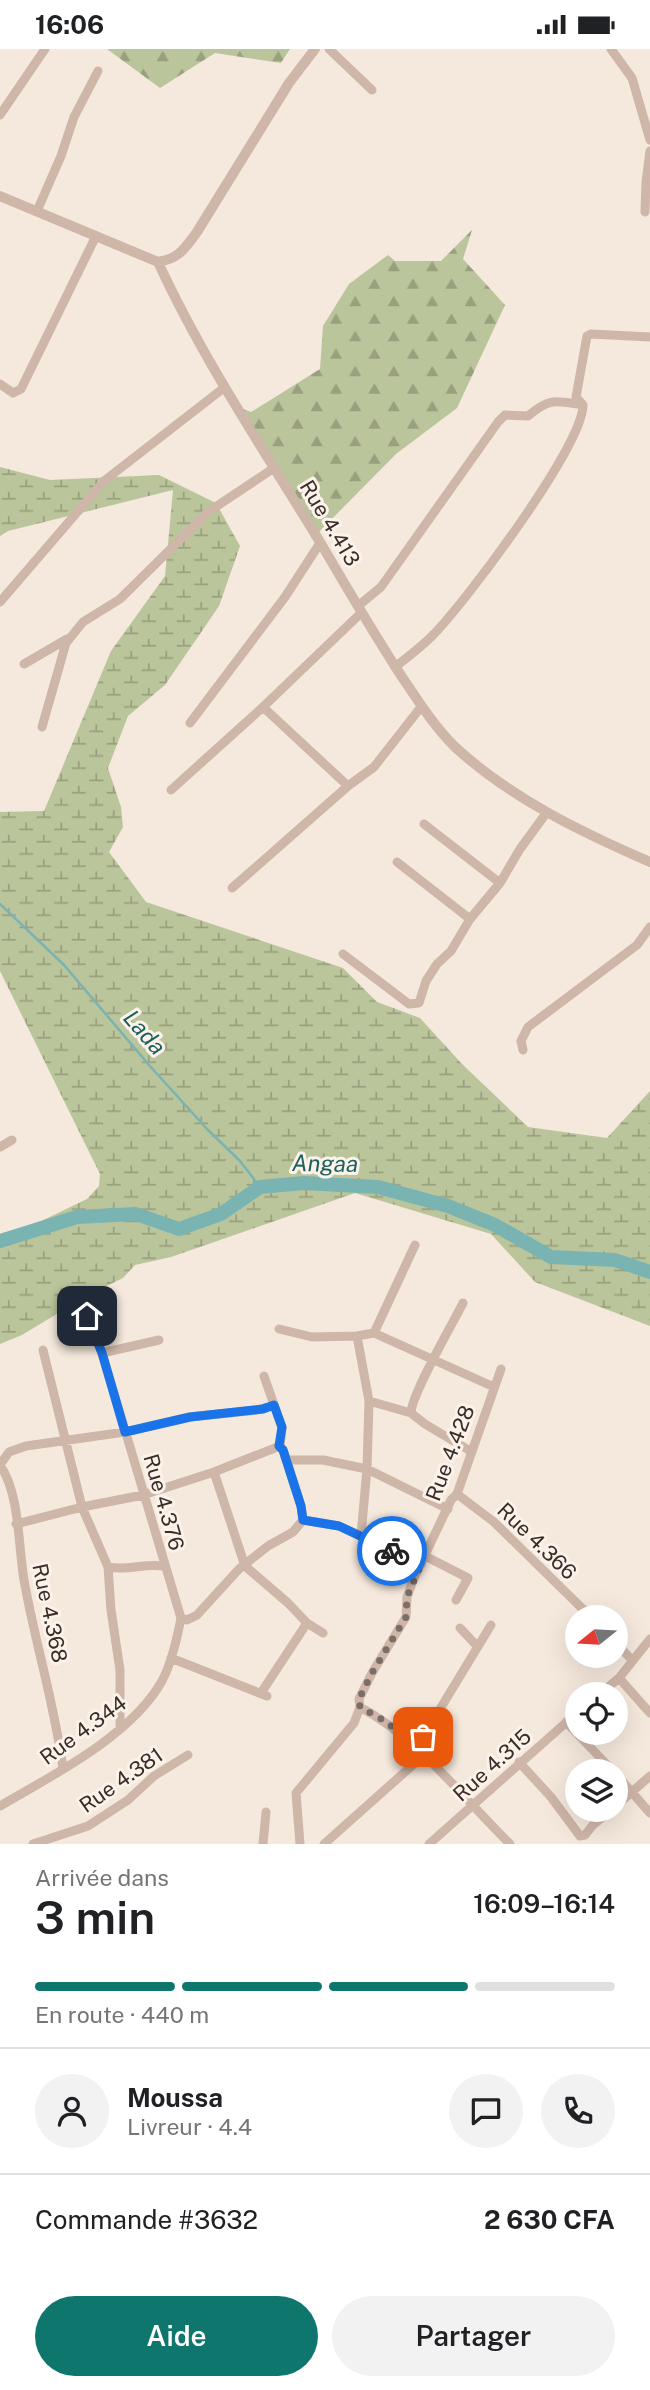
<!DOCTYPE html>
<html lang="fr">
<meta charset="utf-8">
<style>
:root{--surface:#fff;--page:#f2f2f2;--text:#202124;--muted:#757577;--line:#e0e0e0;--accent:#0f766e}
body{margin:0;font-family:"Public Sans",sans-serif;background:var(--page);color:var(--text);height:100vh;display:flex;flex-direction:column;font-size:26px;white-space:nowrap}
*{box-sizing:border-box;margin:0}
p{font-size:23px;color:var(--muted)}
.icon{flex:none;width:38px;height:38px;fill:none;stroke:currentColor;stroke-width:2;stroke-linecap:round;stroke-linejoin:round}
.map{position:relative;height:1795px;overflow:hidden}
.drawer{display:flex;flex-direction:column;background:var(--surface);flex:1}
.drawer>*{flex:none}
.needle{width:46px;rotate:252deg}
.fabs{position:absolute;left:565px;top:1556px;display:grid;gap:14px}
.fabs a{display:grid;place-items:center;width:63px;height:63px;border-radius:50%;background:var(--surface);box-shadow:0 7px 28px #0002;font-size:35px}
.pin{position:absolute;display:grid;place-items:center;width:60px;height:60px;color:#fff;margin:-30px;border-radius:14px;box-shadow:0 4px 10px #0006}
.courier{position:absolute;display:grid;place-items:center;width:70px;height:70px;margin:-35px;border:5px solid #1a73e8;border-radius:50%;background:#fff;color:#222;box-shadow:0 2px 9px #0007}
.overview em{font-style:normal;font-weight:600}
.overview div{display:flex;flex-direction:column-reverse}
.overview{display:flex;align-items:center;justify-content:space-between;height:119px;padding:0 35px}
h1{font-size:46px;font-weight:600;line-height:52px}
.bar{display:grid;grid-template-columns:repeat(4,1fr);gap:10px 7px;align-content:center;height:84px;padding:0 35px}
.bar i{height:9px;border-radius:5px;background:var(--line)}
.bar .active{background:var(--accent)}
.bar p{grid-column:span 4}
.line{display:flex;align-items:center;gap:18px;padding:0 35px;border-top:2px solid var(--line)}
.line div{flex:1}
.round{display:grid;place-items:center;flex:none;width:74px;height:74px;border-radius:37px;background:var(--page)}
.primary-button{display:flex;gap:14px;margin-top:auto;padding:14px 35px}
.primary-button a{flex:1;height:80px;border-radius:42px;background:var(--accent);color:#fff;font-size:28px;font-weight:600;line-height:80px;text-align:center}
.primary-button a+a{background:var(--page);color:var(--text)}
.status{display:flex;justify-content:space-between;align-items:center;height:49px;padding:0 35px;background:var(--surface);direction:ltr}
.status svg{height:19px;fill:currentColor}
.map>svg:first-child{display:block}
.forest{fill:url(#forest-firs)}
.wetland{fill:url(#wetland-marsh)}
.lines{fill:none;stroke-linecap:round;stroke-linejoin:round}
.stream{stroke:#79b4b2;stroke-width:2.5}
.river{stroke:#79b4b2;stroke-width:14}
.minor{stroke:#ceb6a8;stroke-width:9}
.tertiary{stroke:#ceb6a8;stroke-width:10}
.done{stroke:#7b6e68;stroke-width:7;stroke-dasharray:0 12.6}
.route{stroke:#1a73e8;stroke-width:9}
.labels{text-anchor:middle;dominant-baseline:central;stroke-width:6;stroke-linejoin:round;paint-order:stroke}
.street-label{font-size:21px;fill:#3a2d29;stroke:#fbf2ea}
.water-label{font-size:23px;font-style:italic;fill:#1a605e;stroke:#fbf2ea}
</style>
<div class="status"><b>16:06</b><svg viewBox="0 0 49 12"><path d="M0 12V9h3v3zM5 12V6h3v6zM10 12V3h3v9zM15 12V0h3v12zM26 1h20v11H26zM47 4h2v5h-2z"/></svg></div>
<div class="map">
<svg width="650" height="1795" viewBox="0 0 650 1795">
<defs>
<pattern id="forest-firs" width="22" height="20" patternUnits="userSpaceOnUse" patternTransform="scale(1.75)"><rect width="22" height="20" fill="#bbc59b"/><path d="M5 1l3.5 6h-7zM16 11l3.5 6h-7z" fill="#99a07e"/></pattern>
<pattern id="wetland-marsh" width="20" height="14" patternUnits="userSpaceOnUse" patternTransform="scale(1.75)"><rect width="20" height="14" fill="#bbc59b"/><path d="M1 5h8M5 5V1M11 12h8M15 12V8" fill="none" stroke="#99a07e"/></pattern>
</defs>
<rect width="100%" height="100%" fill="#f5e8dd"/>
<path class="forest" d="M107,0H290L281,14L215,4L160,39Z
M472,181L463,210L505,256L457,359L396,405L319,483L238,358L251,363L320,320L323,277L349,235L388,206L395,212H441Z"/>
<path class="wetland" d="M0,418L50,431L159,426L216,454L240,497L219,557L165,636L128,667L108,719L121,758L123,778L109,803L146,853L343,919L377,953L420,969L462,1015L528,1078L607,1089L650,1042V1277L535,1233L491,1185L355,1144L171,1208L135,1216L123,1229L88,1246L22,1286L0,1295V1192L87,1150L99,1137L100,1125L0,922V763L44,762L111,602L165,527L173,441L8,482L0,487Z"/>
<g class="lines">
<path class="stream" d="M0,855L64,916L149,1016L207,1080L240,1112L260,1138"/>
<path class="river" d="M0,1192L77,1168L136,1165L179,1180L221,1165L260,1138L304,1134L378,1138L448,1157L495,1176L551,1208L615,1211L650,1223"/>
<path class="minor" d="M329,0L372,41
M611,0L632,29L650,91
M0,66L45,0
M37,162L61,107L74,68L98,22
M645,163L646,133L650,102
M0,335L13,344L21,340L96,187
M583,356L576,348L587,287L591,285L650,288
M0,553L104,432L225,338
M358,557L381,538L498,373L505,366L528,367C550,348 556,352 583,356
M24,615L67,590
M395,618C408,608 421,598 432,587C465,554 583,397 583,356
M263,658L348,737
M190,674L285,548L320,494
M42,678L66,594L83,573L120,550L208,463L274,419
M171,741L263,658L361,564
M424,775L500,834
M397,813L470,870
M232,839L348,737L374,718L421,658
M343,905L409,955L419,954L426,932L437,915L451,902L470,870L500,834L520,800L547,763
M523,1001L521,992L528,978L637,896L650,878
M0,1098L12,1091
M87,1267L102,1304L181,1569
M279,1280L312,1288L357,1287L369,1352L367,1420L361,1486
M374,1284L415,1196
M357,1287L374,1284L494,1338
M43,1301L82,1458L108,1518L111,1561L120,1621V1680
M102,1304L159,1291
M264,1327L282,1379L280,1397L283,1401L301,1457L303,1471
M369,1352L411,1364L425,1375L472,1403
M411,1364C411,1346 453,1274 463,1254
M286,1411H323L367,1420L448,1460
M0,1416C20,1445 18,1496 24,1531C35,1594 55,1656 63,1720
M0,1416L9,1403L26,1397L125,1383L190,1368L257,1361L274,1356
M214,1423L245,1517L288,1554L307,1574L323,1584
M457,1445L494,1473L591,1568
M303,1471L339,1477L421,1515
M16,1475L82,1458L143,1446L214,1423L280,1397
M425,1507L468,1529L456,1551
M108,1518C130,1522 142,1514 164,1517
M460,1579L478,1598
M616,1594L632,1611
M171,1609L267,1647
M619,1629L650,1664
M261,1644L307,1574
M600,1645L619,1629L650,1590
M360,1658C418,1689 463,1749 510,1795
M566,1673L613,1722
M417,1698L491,1576
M519,1713L551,1748L580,1787L585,1786L593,1776L612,1760
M616,1725L650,1764
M0,1757C53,1726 131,1687 162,1632C172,1613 177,1590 181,1569L187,1571L197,1566L239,1520L268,1497L293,1483L303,1471
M616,1757L650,1727
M33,1795L88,1777L128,1751L154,1727L188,1706
M263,1795L266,1763
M300,1795L296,1744L354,1674L360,1658L359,1650L372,1624L406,1568L407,1548L414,1529L451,1451L457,1445L501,1320
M324,1795L424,1706
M429,1795L578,1663"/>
<path class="tertiary" d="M0,147L158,213C204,313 266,404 323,498C348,541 373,583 400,625C417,650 433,676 454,697C510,749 581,783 650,813
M158,213C180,209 184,200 197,183L289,34L315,0"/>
</g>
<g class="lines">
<path class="done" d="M392,1502L421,1515L407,1548L406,1568L372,1624L359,1650L360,1658L385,1672L417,1698L423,1688"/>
<path class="route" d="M87,1267L102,1304L125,1383L190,1368L263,1360L274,1356L282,1378L279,1397L283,1401L301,1457L303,1471L339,1477L392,1502"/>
</g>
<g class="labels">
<g class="street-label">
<text transform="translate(330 474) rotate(59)">Rue 4.413</text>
<text transform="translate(450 1404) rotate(-69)">Rue 4.428</text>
<text transform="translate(164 1453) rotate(74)">Rue 4.376</text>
<text transform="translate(537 1492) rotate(44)">Rue 4.366</text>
<text transform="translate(50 1564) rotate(78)">Rue 4.368</text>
<text transform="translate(83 1681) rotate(-36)">Rue 4.344</text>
<text transform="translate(492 1716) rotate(-42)">Rue 4.315</text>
<text transform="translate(121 1731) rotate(-35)">Rue 4.381</text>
</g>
<g class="water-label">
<text transform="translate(145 983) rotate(49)">Lada</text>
<text transform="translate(325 1114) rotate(1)">Angaa</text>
</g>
</g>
</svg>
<div class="fabs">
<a><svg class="needle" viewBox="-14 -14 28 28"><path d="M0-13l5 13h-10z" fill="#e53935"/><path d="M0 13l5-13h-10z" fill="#757577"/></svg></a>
<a><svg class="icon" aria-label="locate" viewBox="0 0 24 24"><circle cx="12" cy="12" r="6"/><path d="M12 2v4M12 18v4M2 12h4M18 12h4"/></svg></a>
<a><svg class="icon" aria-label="layers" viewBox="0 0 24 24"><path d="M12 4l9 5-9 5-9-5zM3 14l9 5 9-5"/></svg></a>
</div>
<div class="pin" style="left:423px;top:1688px;background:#ea580c"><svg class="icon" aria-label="bag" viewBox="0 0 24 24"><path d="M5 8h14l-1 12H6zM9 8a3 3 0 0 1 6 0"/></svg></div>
<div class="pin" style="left:87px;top:1267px;background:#1f2937"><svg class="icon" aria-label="home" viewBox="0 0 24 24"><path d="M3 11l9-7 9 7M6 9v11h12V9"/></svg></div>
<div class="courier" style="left:392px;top:1502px"><svg class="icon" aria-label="bike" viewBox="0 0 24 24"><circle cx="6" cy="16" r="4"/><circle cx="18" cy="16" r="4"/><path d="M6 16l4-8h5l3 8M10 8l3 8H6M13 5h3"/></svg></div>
</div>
<section class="drawer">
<div class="overview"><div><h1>3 min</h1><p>Arrivée dans</p></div><em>16:09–16:14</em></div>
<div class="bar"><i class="active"></i><i class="active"></i><i class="active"></i><i></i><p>En route · 440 m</p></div>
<div class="line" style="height:126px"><a class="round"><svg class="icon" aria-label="person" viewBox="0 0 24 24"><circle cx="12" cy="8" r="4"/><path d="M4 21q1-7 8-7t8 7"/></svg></a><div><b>Moussa</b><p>Livreur · 4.4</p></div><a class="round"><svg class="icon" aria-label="chat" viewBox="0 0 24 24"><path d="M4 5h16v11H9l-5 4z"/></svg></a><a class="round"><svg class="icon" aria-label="phone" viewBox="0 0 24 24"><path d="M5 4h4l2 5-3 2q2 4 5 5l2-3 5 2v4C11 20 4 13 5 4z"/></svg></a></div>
<div class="line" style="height:91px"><div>Commande #3632</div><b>2 630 CFA</b></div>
<div class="primary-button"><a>Aide</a><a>Partager</a></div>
</section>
